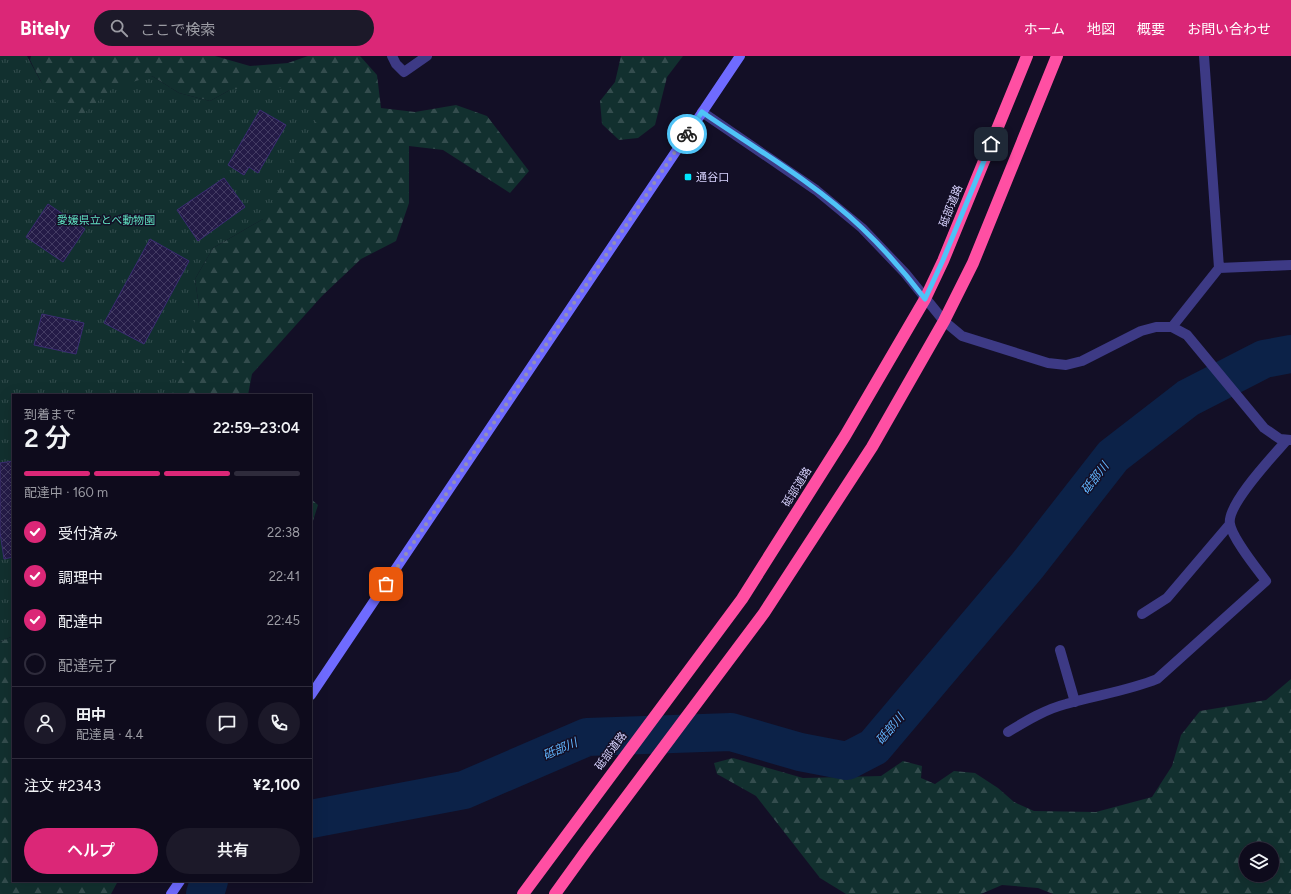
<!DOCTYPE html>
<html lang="ja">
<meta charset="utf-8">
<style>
:root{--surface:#0e0b1c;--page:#1c1929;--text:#f1f3f6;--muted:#9b9ba3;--line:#2e2b3b;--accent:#db2777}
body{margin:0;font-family:Figtree,"Noto Sans JP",sans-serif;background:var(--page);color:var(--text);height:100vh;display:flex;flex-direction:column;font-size:15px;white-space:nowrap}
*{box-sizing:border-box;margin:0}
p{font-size:13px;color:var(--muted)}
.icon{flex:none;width:22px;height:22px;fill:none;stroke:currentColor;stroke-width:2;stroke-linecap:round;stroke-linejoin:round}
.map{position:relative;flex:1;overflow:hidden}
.sheet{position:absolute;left:12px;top:338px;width:300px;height:488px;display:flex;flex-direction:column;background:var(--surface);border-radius:0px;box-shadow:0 4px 16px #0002,0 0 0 1px var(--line)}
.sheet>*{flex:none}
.buttons{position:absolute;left:1239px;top:786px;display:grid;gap:8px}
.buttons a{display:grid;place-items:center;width:40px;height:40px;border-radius:50%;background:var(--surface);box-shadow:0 4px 16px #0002,0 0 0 1px var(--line);font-size:20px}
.pin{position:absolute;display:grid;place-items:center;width:34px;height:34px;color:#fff;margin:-17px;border-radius:8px;box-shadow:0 2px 6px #0006}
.courier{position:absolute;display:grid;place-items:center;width:40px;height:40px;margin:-20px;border:3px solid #4fc3f7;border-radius:50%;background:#fff;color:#222;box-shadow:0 1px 5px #0007}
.head em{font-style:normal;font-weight:600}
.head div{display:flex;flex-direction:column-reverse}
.head{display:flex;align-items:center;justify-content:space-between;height:68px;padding:0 12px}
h1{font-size:26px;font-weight:600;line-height:30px}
.bar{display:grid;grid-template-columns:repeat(4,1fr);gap:6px 4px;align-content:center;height:48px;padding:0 12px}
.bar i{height:5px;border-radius:3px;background:var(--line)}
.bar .selected{background:var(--accent)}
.bar p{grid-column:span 4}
.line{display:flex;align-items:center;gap:10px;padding:0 12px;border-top:1px solid var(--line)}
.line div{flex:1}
.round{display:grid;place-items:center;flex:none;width:42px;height:42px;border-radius:21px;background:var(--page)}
ol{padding:0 12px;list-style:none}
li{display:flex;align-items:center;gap:12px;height:44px}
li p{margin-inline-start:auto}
li .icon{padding:4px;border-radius:50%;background:var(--accent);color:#fff;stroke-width:4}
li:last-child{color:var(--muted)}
li i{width:22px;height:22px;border:2px solid var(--line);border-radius:50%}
.primary-button{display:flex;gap:8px;margin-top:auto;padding:8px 12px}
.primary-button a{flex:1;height:46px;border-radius:24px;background:var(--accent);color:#fff;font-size:16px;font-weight:600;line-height:46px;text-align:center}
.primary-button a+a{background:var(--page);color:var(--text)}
header{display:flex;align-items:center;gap:24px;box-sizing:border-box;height:56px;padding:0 20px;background:var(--accent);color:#fff}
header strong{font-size:19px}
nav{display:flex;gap:22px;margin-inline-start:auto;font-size:14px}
.search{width:280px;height:36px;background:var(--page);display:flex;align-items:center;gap:10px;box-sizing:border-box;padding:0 14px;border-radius:22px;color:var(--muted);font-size:15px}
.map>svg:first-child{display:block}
.forest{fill:url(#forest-firs);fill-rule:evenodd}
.park{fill:url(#park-tufts)}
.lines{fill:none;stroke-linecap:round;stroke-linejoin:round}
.river{stroke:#0c2248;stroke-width:38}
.building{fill:url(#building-cross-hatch);stroke:#3b2d73}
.lane{stroke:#3d3a85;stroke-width:10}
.street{stroke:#3d3a85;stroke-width:10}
.secondary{stroke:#6f6bff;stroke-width:10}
.highway{stroke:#ff4fa3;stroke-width:12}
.done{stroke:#948fb3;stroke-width:4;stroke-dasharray:0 7.2}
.route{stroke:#4fc3f7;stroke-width:5}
.poi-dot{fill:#00e5ff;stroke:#130f26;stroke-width:1.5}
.labels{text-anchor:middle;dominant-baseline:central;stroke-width:3;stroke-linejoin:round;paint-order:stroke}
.poi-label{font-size:11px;fill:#d9d4ff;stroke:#130f26;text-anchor:start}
.street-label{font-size:11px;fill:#d9d4ff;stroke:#130f26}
.park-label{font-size:11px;fill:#5fe0c0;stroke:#130f26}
.water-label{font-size:12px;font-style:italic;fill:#62b6ff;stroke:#130f26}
</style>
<header>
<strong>Bitely</strong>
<div class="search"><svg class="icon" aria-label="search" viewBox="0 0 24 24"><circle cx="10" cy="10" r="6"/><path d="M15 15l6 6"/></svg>ここで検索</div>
<nav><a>ホーム</a><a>地図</a><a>概要</a><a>お問い合わせ</a></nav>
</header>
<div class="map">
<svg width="1291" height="838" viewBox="0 0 1291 838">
<defs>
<pattern id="forest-firs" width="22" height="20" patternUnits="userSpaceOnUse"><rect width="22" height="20" fill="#12302f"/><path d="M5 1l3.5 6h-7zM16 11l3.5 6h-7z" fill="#344d4e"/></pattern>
<pattern id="park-tufts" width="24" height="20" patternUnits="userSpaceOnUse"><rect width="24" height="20" fill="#12302f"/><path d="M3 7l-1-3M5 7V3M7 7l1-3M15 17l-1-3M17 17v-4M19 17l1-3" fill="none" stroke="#344d4e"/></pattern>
<pattern id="building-cross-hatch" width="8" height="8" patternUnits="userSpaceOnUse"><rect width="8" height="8" fill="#241b47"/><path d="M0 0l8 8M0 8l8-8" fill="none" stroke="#433b63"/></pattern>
</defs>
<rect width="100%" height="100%" fill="#130f26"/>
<path class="forest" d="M31,0H215L250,10L288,7L308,0H360L377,19L381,52L415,56L456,49L487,60L529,115L510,137L443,94L409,90V147L396,185L361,203L322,240L252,318L248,339H118L199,251L195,223L213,192L263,163L230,34L210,45L179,37L152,20L70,79C58,53 42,30 30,4Z
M621,0H683L667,21L655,69L638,82L619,84L602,68L600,45L615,26Z
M311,443L318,449L311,471Z
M13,580V825H118L111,838H0V586Z
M1291,623V838H1053L1038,832L1002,829L981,838H846L820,822L756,740L717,718L714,707L733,702L803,722L881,720L903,705L922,710L921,722L935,728L954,715L975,717L998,732L1014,746L1034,755L1096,756L1152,741L1172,710L1181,679L1200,655L1266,644ZM1246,793H1272V819H1246Z"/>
<path class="park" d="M0,0H27L40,24L55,46L81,60L113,32L152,20L179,37L210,45L230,34L259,30L295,33L310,44L316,65L263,163L213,192L195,223L199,251L172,339H13V580L0,586Z"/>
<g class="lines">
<path class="river" d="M311,763L464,734L587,681L731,676L800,696L847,705L874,691L1027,510L1113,400L1188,342L1264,303L1291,298
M205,838L209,825"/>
</g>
<path class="building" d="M260,54L286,69L258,117L249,111L244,119L228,109Z
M224,122L245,151L198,185L177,154Z
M48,148L85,173L63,206L26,181Z
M150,183L189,205L144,288L104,267Z
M42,258L84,267L76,298L34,289Z
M13,405V501L4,503L0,476V407Z"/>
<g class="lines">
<path class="lane" d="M392,0L396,8L404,16L427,0"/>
<path class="street" d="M1204,0L1219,212L1291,209
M702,56L816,134L862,172L905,217L944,265L962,280L1048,307L1066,309L1082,305L1141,275L1156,271H1172L1187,279L1264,372L1280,383L1291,384
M1172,271L1219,212
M1142,558L1167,542L1230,468
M1060,594L1075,646
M1008,676C1026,665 1046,653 1066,648C1096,639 1128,635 1157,623L1266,525C1257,513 1232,482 1230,468C1226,449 1274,399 1287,384"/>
<path class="secondary" d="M311,639L740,0
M171,838L180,825"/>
<path class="highway" d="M523,838L742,543L845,380L925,243L943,205L1027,0
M555,838L586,795L764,557L872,391L944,265L973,207L1057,0"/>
</g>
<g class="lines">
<path class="done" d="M386,528L687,78"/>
<path class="route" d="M687,78L702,56C756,93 815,127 862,172C885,194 906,218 925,243L943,204L991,88"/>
</g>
<rect class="poi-dot" x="684" y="117" width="8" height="8" rx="2"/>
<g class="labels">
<g class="poi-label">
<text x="696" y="121">通谷口</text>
</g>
<g class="street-label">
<text transform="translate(951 150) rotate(-68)">砥部道路</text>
<text transform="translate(797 431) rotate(-58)">砥部道路</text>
<text transform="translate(611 695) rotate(-53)">砥部道路</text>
</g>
<g class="park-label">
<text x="106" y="164">愛媛県立とべ動物園</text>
</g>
<g class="water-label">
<text transform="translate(1095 422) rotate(-52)">砥部川</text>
<text transform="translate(890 673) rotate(-50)">砥部川</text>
<text transform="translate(560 693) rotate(-23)">砥部川</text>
</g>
</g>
</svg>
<div class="buttons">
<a><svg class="icon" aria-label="layers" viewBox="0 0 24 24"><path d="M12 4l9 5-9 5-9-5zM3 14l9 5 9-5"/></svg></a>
</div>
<div class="pin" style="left:386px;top:528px;background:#ea580c"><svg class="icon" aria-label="bag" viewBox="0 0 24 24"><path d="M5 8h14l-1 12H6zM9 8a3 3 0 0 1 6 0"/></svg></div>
<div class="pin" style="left:991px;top:88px;background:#1f2937"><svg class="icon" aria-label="home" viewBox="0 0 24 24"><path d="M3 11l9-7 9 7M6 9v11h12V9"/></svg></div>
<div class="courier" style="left:687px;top:78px"><svg class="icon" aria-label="bike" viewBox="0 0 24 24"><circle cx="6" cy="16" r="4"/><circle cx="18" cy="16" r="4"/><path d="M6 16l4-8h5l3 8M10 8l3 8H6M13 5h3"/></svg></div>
<section class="sheet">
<div class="head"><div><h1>2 分</h1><p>到着まで</p></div><em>22:59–23:04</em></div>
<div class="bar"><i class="selected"></i><i class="selected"></i><i class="selected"></i><i></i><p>配達中 · 160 m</p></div>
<ol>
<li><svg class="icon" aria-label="check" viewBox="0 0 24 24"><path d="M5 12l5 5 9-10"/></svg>受付済み<p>22:38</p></li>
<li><svg class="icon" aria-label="check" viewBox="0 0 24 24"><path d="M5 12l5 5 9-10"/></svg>調理中<p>22:41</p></li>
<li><svg class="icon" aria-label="check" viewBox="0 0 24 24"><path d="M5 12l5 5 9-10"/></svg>配達中<p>22:45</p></li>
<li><i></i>配達完了</li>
</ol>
<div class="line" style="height:72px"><a class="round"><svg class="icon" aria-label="person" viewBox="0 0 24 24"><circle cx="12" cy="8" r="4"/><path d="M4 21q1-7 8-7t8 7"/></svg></a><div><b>田中</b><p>配達員 · 4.4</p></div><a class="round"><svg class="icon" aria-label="chat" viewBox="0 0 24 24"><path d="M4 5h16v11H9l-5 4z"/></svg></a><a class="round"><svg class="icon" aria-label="phone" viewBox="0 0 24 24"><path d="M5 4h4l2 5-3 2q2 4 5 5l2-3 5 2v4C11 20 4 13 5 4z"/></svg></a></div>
<div class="line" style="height:52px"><div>注文 #2343</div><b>¥2,100</b></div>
<div class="primary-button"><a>ヘルプ</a><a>共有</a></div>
</section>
</div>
